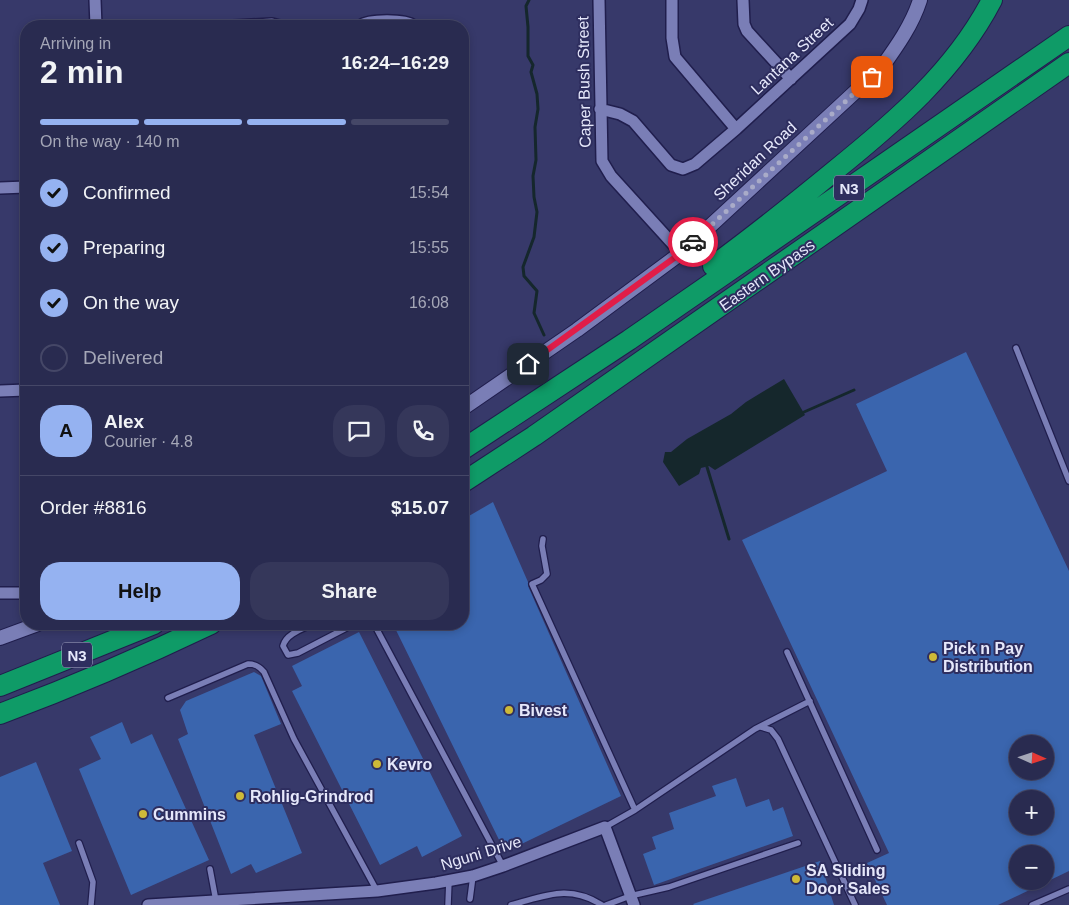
<!DOCTYPE html>
<meta charset="utf-8">
<style>
:root{--surface:#292b50;--page:#35375a;--text:#f1f3f6;--muted:#a5a7b7;--line:#454767;--accent:#95b2f1}
body{margin:0;font-family:Helvetica,sans-serif;background:var(--page);color:var(--text);height:100vh;display:flex;flex-direction:column;font-size:19px;white-space:nowrap}
*{box-sizing:border-box;margin:0}
p{font-size:16px;color:var(--muted)}
.icon{flex:none;width:28px;height:28px;fill:none;stroke:currentColor;stroke-width:2;stroke-linecap:round;stroke-linejoin:round}
.map{position:relative;flex:1;overflow:hidden}
.details{position:absolute;left:20px;top:20px;width:449px;height:610px;display:flex;flex-direction:column;background:var(--surface);border-radius:20px;box-shadow:0 2px 8px #0003,0 0 0 1px var(--line)}
.details>*{flex:none}
.needle{width:32px;rotate:93deg}
.fabs{position:absolute;left:1009px;top:735px;display:grid;gap:10px}
.fabs a{display:grid;place-items:center;width:45px;height:45px;border-radius:50%;background:var(--surface);box-shadow:0 2px 8px #0003,0 0 0 1px var(--line);font-size:25px}
.pin{position:absolute;display:grid;place-items:center;width:42px;height:42px;color:#fff;margin:-21px;border-radius:10px;box-shadow:0 2px 8px #0006}
.courier{position:absolute;display:grid;place-items:center;width:50px;height:50px;margin:-25px;border:4px solid #e11d48;border-radius:50%;background:#fff;color:#222;box-shadow:0 1px 6px #0007}
.headline em{font-style:normal;font-weight:700}
.headline div{display:flex;flex-direction:column-reverse}
.headline{display:flex;align-items:center;justify-content:space-between;height:85px;padding:0 20px}
h1{font-size:32px;font-weight:700;line-height:38px}
.bar{display:grid;grid-template-columns:repeat(4,1fr);gap:8px 5px;align-content:center;height:60px;padding:0 20px}
.bar i{height:6px;border-radius:4px;background:var(--line)}
.bar .current{background:var(--accent)}
.bar p{grid-column:span 4}
.line{display:flex;align-items:center;gap:12px;padding:0 20px;border-top:1px solid var(--line)}
.line div{flex:1}
.round{display:grid;place-items:center;flex:none;width:52px;height:52px;border-radius:20px;background:var(--page)}
ol{padding:0 20px;list-style:none}
li{display:flex;align-items:center;gap:15px;height:55px}
li p{margin-inline-start:auto}
li .icon{padding:5px;border-radius:50%;background:var(--accent);color:#111;stroke-width:4}
li:last-child{color:var(--muted)}
li i{width:28px;height:28px;border:2px solid var(--line);border-radius:50%}
.cta{display:flex;gap:10px;margin-top:auto;padding:10px 20px}
.cta a{flex:1;height:58px;border-radius:20px;background:var(--accent);color:#111;font-size:20px;font-weight:700;line-height:58px;text-align:center}
.cta a+a{background:var(--page);color:var(--text)}
.map>svg:first-child{display:block}
.water{fill:#15272c}
.lines{fill:none;stroke-linecap:round;stroke-linejoin:round}
.stream{stroke:#15272c;stroke-width:3}
.building{fill:#3a65ae;fill-rule:evenodd}
.service-casing{stroke:#201e4d;stroke-width:8}
.minor-casing{stroke:#201e4d;stroke-width:14}
.tertiary-casing{stroke:#201e4d;stroke-width:16}
.motorway-casing{stroke:#201e4d;stroke-width:22}
.service{stroke:#7a7eb6;stroke-width:5.5}
.minor{stroke:#7a7eb6;stroke-width:11}
.tertiary{stroke:#7a7eb6;stroke-width:14}
.motorway{stroke:#0f9b67;stroke-width:20}
.done{stroke:#a9abc8;stroke-width:5;stroke-dasharray:0 9}
.route{stroke:#e11d48;stroke-width:6}
.poi-dot{fill:#cdb938;stroke:#2e2e5f;stroke-width:2}
.labels{text-anchor:middle;dominant-baseline:central;stroke-width:4;stroke-linejoin:round;paint-order:stroke}
.shield{fill:#2e2e5f;stroke:#afb0cc;stroke-width:1}
.shield-label{font-size:15px;font-weight:bold;fill:#e6e8fb}
.street-label{font-size:16px;fill:#e6e8fb;stroke:#2e2e5f}
.poi-label{font-size:16px;font-weight:bold;fill:#e6e8fb;stroke:#2e2e5f;text-anchor:start}
</style>
<div class="map">
<svg width="1069" height="905" viewBox="0 0 1069 905">
<rect width="100%" height="100%" fill="#37396a"/>
<path class="water" d="M784,379L805,415L715,470L709,466L701,468L699,474L679,486L663,462L665,452H671L687,439L731,414L746,402Z"/>
<g class="lines">
<path class="stream" d="M529,0L526,6L528,27V56L533,65L531,72L537,94L538,109L535,127L536,160L533,176L534,197L537,212L534,237L523,267L524,276L537,291L534,313L544,335
M804,412L854,390
M707,467L729,539"/>
</g>
<path class="building" d="M966,352L1069,571V871L998,905H887L867,863L889,853L742,540L887,471L856,404ZM1018,744H1045V771H1018ZM1018,799H1045V826H1018ZM1018,854H1045V881H1018Z
M493,502L528,582V586L621,796L505,852L393,624H462V520Z
M359,632L462,836L422,857L417,846L380,865L292,691L302,686L292,666Z
M254,672L261,676L281,724L254,735L302,853L256,873L251,864L231,874L178,739L188,734L180,710L186,701Z
M122,722L131,744L152,734L209,860L131,895L79,769L101,759L90,737Z
M36,762L72,851L43,863L60,905H0V777Z
M736,778L746,807L769,799L773,811L783,807L793,836L654,885L643,854L656,849L652,837L674,829L669,813L716,796L712,786Z
M820,861L834,905H694L693,904Z"/>
<g class="lines">
<defs>
<path id="service" d="M1016,348L1069,481
M543,539L542,546L547,574L541,580L532,584L635,810
M313,624C302,629 286,634 283,646L288,655L298,653L354,624
M374,624L503,866
M787,652L877,850
M168,698L248,664C255,664 259,666 264,672L294,739L377,891
M761,727L771,730L778,739L855,905
M605,827L635,810L755,729L810,701
M79,843L93,882L91,905
M210,869L216,901
M470,899L473,876
M448,905L449,880
M511,905C546,896 568,884 602,905
M606,905L630,896L669,887L798,843
M1032,905L1069,889"/>
<path id="minor" d="M95,0L96,26
M599,0L602,161L611,176L681,253
M672,0V38L675,57L736,129
M743,0L744,24L747,31L791,79
M233,26L272,24L280,26
M360,26C369,19 405,19 414,26
M600,109L620,114L633,121L671,165L683,169L695,164L736,129L850,24L859,9L862,0
M0,188L26,187
M0,391L26,390
M0,593H26
M148,905L377,891L436,883L473,876L503,866L605,827L634,905"/>
<path id="tertiary" d="M462,409L577,330L681,253L882,67C897,46 912,25 920,0
M0,638L38,624"/>
<path id="motorway" d="M713,266C754,236 794,204 833,172C895,122 955,71 992,0
M462,450L629,340L1069,36
M462,483L534,436L1069,63
M0,686L154,624
M0,714C72,687 142,657 211,624"/>
</defs>
<use href="#service" class="service-casing"/>
<use href="#minor" class="minor-casing"/>
<use href="#tertiary" class="tertiary-casing"/>
<use href="#motorway" class="motorway-casing"/>
<use href="#service" class="service"/>
<use href="#minor" class="minor"/>
<use href="#tertiary" class="tertiary"/>
<use href="#motorway" class="motorway"/>
</g>
<g class="lines">
<path class="done" d="M693,242L872,77"/>
<path class="route" d="M528,364L681,253L693,242"/>
</g>
<g class="poi-dot">
<circle cx="933" cy="657" r="5"/>
<circle cx="509" cy="710" r="5"/>
<circle cx="377" cy="764" r="5"/>
<circle cx="240" cy="796" r="5"/>
<circle cx="143" cy="814" r="5"/>
<circle cx="796" cy="879" r="5"/>
</g>
<g class="labels">
<g class="shield">
<rect x="834" y="175.5" width="30" height="25" rx="4"/>
<rect x="62" y="642.5" width="30" height="25" rx="4"/>
</g>
<g class="shield-label">
<text x="849" y="188">N3</text>
<text x="77" y="655">N3</text>
</g>
<g class="street-label">
<text transform="translate(792 56) rotate(-43)">Lantana Street</text>
<text transform="translate(584 82) rotate(-91)">Caper Bush Street</text>
<text transform="translate(755 161) rotate(-43)">Sheridan Road</text>
<text transform="translate(767 275) rotate(-35)">Eastern Bypass</text>
<text transform="translate(481 853) rotate(-17)">Nguni Drive</text>
</g>
<g class="poi-label">
<text x="943" y="648">Pick n Pay<tspan x="943" dy="18">Distribution</tspan></text>
<text x="519" y="710">Bivest</text>
<text x="387" y="764">Kevro</text>
<text x="250" y="796">Rohlig-Grindrod</text>
<text x="153" y="814">Cummins</text>
<text x="806" y="870">SA Sliding<tspan x="806" dy="18">Door Sales</tspan></text>
</g>
</g>
</svg>
<div class="fabs">
<a><svg class="needle" viewBox="-14 -14 28 28"><path d="M0-13l5 13h-10z" fill="#e53935"/><path d="M0 13l5-13h-10z" fill="#a5a7b7"/></svg></a>
<a>+</a>
<a>−</a>
</div>
<div class="pin" style="left:872px;top:77px;background:#ea580c"><svg class="icon" aria-label="bag" viewBox="0 0 24 24"><path d="M5 8h14l-1 12H6zM9 8a3 3 0 0 1 6 0"/></svg></div>
<div class="pin" style="left:528px;top:364px;background:#1f2937"><svg class="icon" aria-label="home" viewBox="0 0 24 24"><path d="M3 11l9-7 9 7M6 9v11h12V9"/></svg></div>
<div class="courier" style="left:693px;top:242px"><svg class="icon" aria-label="car" viewBox="0 0 24 24"><path d="M5 17H2v-5l4-1 3-4h7l3 4 3 1v5h-3M9 17h6M6 11h13"/><circle cx="7" cy="17" r="2"/><circle cx="17" cy="17" r="2"/></svg></div>
<section class="details">
<div class="headline"><div><h1>2 min</h1><p>Arriving in</p></div><em>16:24–16:29</em></div>
<div class="bar"><i class="current"></i><i class="current"></i><i class="current"></i><i></i><p>On the way · 140 m</p></div>
<ol>
<li><svg class="icon" aria-label="check" viewBox="0 0 24 24"><path d="M5 12l5 5 9-10"/></svg>Confirmed<p>15:54</p></li>
<li><svg class="icon" aria-label="check" viewBox="0 0 24 24"><path d="M5 12l5 5 9-10"/></svg>Preparing<p>15:55</p></li>
<li><svg class="icon" aria-label="check" viewBox="0 0 24 24"><path d="M5 12l5 5 9-10"/></svg>On the way<p>16:08</p></li>
<li><i></i>Delivered</li>
</ol>
<div class="line" style="height:90px"><b class="round" style="background:var(--accent);color:#111">A</b><div><b>Alex</b><p>Courier · 4.8</p></div><a class="round"><svg class="icon" aria-label="chat" viewBox="0 0 24 24"><path d="M4 5h16v11H9l-5 4z"/></svg></a><a class="round"><svg class="icon" aria-label="phone" viewBox="0 0 24 24"><path d="M5 4h4l2 5-3 2q2 4 5 5l2-3 5 2v4C11 20 4 13 5 4z"/></svg></a></div>
<div class="line" style="height:65px"><div>Order #8816</div><b>$15.07</b></div>
<div class="cta"><a>Help</a><a>Share</a></div>
</section>
</div>
